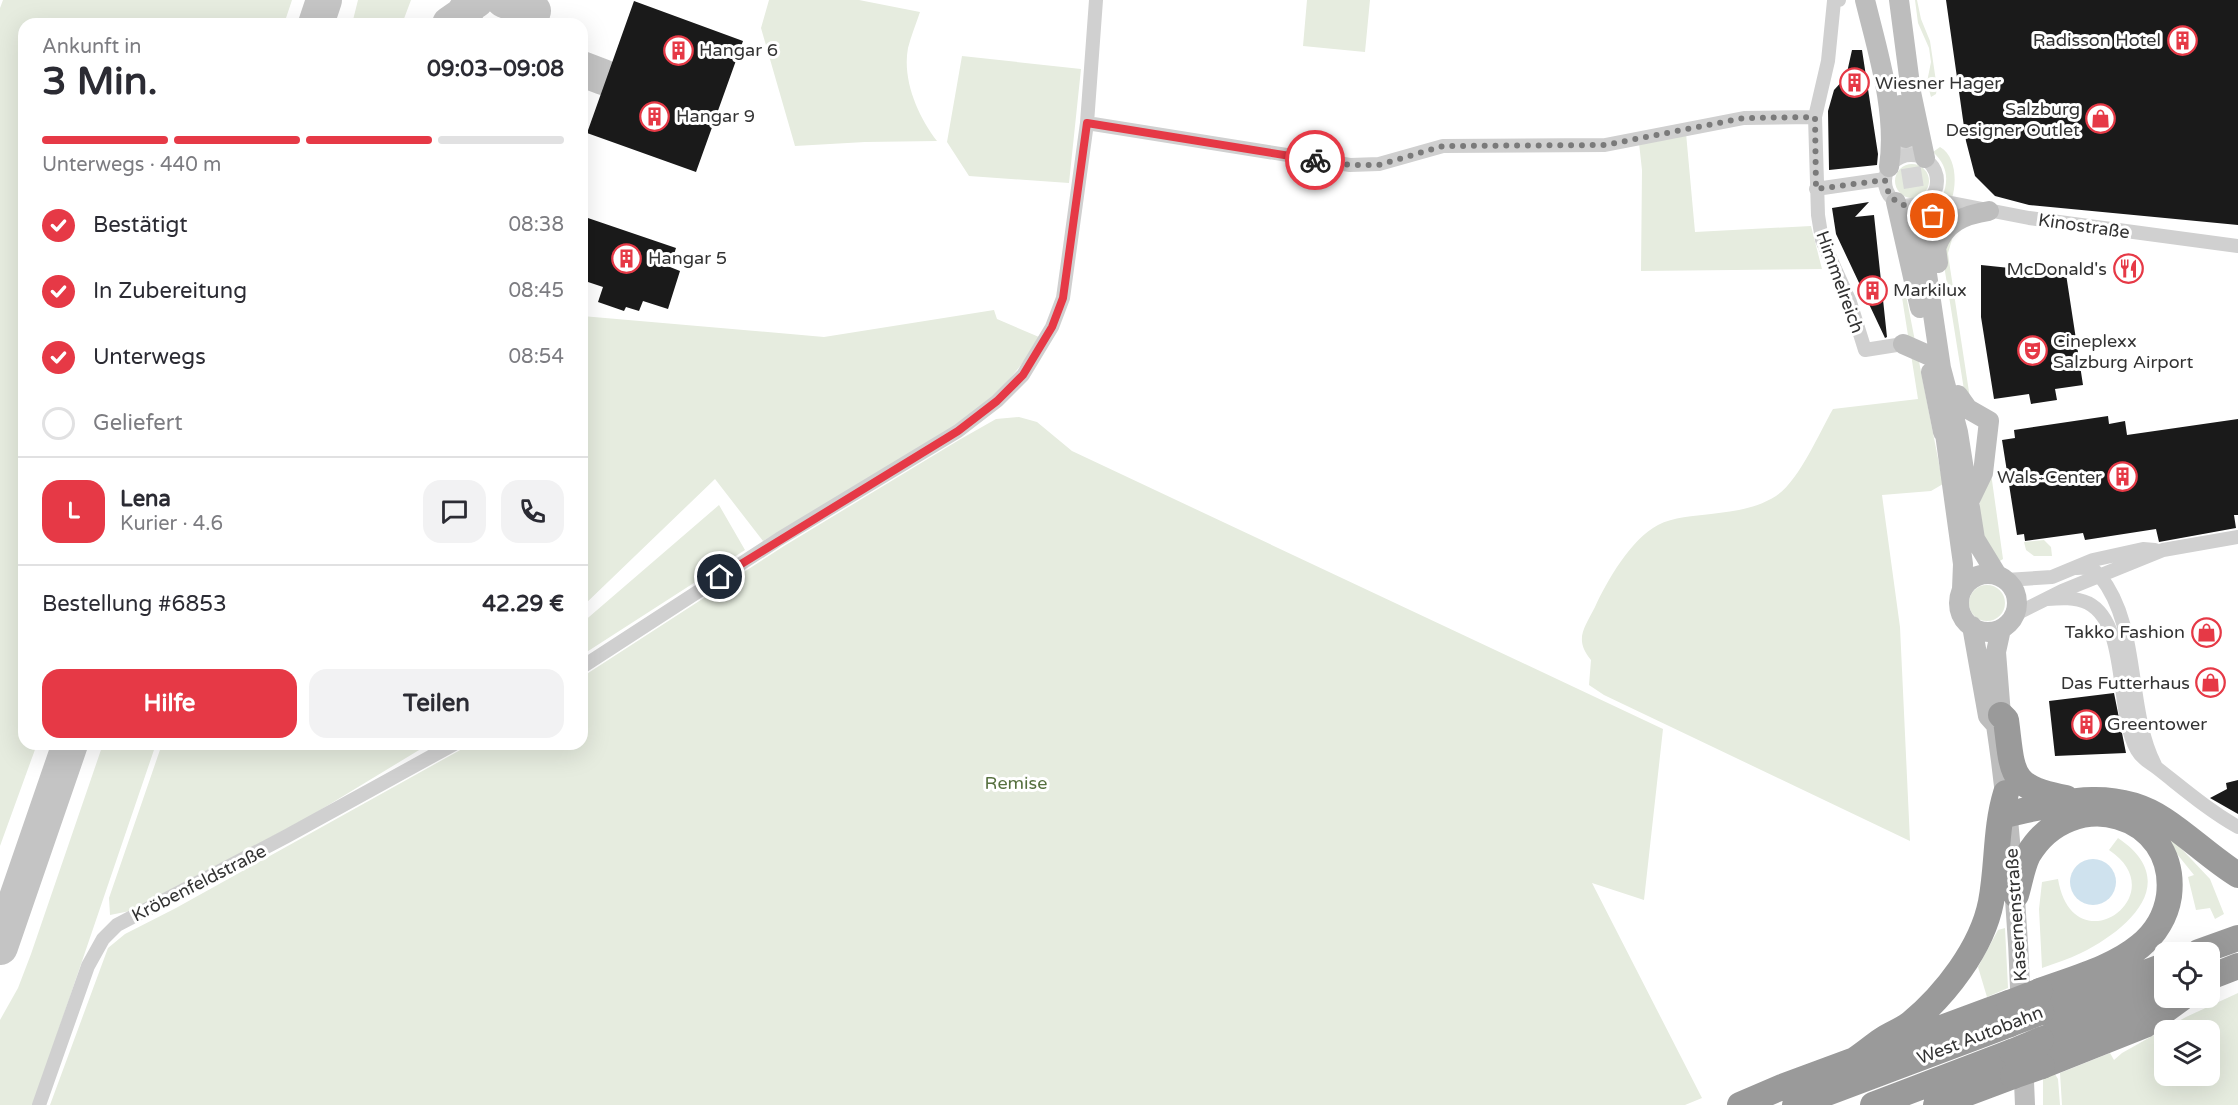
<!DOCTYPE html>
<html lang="de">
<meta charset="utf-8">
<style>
:root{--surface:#fff;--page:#f2f2f3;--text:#2b2b33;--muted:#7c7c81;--line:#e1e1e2;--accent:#e63946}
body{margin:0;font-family:"Varela Round",sans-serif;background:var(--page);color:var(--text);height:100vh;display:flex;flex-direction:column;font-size:22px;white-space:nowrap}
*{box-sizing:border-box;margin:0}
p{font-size:20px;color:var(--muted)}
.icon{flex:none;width:33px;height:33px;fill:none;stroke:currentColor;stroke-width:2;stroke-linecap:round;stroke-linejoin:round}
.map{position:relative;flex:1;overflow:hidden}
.details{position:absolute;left:18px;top:18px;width:570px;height:732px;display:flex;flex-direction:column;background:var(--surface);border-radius:18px;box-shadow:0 6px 24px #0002}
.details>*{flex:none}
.buttons{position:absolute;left:2154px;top:942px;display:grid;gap:12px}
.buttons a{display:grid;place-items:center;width:66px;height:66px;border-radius:12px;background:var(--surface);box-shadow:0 6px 24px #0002;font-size:30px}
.pin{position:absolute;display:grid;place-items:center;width:51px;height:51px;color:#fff;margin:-26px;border:3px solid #fff;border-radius:50%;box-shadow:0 2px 6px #0007}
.courier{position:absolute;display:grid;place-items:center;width:60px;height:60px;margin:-30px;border:4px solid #e63946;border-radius:50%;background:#fff;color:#222;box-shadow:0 2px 8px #0007}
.overview em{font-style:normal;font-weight:800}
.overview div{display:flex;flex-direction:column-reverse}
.overview{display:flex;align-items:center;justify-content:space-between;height:102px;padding:0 24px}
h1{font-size:39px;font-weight:800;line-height:45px}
.bar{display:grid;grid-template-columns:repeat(4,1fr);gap:9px 6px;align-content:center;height:72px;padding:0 24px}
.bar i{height:8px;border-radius:4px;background:var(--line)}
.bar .active{background:var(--accent)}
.bar p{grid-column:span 4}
.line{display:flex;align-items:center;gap:15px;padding:0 24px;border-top:2px solid var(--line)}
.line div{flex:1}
.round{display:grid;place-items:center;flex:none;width:63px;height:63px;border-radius:18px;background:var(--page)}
ol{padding:0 24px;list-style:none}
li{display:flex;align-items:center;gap:18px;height:66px}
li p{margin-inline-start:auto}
li .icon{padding:6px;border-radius:50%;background:var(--accent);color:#fff;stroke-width:4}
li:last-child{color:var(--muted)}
li i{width:33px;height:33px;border:3px solid var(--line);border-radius:50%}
.cta{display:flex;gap:12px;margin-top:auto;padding:12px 24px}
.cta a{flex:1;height:69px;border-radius:18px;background:var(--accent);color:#fff;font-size:24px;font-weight:800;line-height:69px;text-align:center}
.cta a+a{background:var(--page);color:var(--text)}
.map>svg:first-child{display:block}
.green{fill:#e6ecdf;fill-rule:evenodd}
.water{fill:#cfe2ee}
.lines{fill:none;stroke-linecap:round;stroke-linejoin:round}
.taxiway{stroke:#c4c4c4;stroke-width:36}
.building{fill:#1a1a1a}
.secondary-tunnel{stroke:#d6d6d6;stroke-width:20;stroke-dasharray:20 10;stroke-linecap:butt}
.minor{stroke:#d0d0d0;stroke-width:14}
.secondary{stroke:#bdbdbd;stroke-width:20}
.motorway{stroke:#9a9a9a;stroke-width:26}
.motorway-bridge{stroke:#9a9a9a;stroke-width:26}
.done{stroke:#7a7a7a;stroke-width:6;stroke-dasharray:0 10.8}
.route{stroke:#e63946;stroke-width:8}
.labels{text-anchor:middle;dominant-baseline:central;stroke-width:6;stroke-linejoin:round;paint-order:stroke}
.poi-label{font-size:18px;fill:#333;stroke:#fff;text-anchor:start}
.street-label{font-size:18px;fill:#333;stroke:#fff}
.park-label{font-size:18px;fill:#56703f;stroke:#fff}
</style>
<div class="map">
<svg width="2238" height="1105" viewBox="0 0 2238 1105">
<rect width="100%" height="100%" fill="#fff"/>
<path class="green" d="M3,0H292L284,24H24V744H37L0,846V8Z
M358,0H411L402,24H352Z
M769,0H859L920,12C916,24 911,36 908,48C902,80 918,116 937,141L865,142L795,146L761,28Z
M1307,0H1370L1365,52L1303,46Z
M1915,0H1917L1921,19L1930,41L1937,88L1936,94L1931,97L1927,82L1931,62L1929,48L1918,23Z
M962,56L1081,69L1069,183L969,176L947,142Z
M1686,133L1695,232L1811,226L1822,269L1641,271L1642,170L1639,143Z
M1940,147C1956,156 1957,182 1952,198H1942C1949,180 1948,166 1933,152Z
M1895 181a17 17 0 1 1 34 0a17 17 0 1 1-34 0Z
M1949,235L1953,236L1948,253L1949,261L1971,405L1965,396L1943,259Z
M1905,290L1943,484L1931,491L1882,495L1900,627L1910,841L1604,695L1589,685L1591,660C1574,639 1584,629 1595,607C1607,581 1631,539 1658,525C1673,517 1694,516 1711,514C1735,511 1755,509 1776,496C1799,481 1819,433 1833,409L1918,399L1901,291Z
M994,310L997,319L1039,337C1004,402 943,435 882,471C842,494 803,518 763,541L715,479L582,607V316L824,337Z
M1019,417L1037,422L1072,451L1663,729L1644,900L1592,883L1702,1098L1685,1105H50L108,948L125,934L176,908L471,744H582V677L784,546L959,440L996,419Z
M1989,459L2003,559L2000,561C1969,530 1980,497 1989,459Z
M719,505L745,550L582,655V623Z
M2044,540L2051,547L2052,556H2034L2026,550L2024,542Z
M1969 603a18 18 0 1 1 36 0a18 18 0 1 1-36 0Z
M103,744H156L33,1105H0V1020L18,988L31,954Z
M162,744H429L312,815L135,910L110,915L109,898Z
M2159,825L2210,879L2224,914L2215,919L2210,908L2196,910L2188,877L2194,875L2156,828Z
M2118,838C2182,881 2130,929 2081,953C2069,959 2055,963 2042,968L2039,909L2042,882L2058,879C2073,968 2177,895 2109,850Z
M2005,928L2008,988L1987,997L1978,967L1998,930Z
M2238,993V1105H2062L2060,1073L2110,1053L2114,1060L2122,1053L2186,1017ZM2164,1030H2210V1076H2164Z
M2053,1071L2058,1079L2060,1105H2043V1078Z"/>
<path class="water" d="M2070 882a23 23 0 1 1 46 0a23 23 0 1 1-46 0Z"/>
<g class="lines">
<path class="taxiway" d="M504,0L533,11
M316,24L324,0
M450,24L463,15L470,4L476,0
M582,69L603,77
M0,947L70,744"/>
</g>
<path class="building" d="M1946,0H2238V225L2029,205L1995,196L1975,176L1966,141Z
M634,1L743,41L696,172L587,133Z
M1852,50H1862L1878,154L1877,165L1829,170L1828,111L1834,90L1846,77Z
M1869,202L1855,217L1874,215L1887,337L1885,338L1836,234L1832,208Z
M582,216L676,248L670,267L680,271L668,309L643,301L639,311L626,307L624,311L598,302L603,287L582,280Z
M1981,265L2066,274L2083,385L2055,389L2057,400L2031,404L2029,394L1994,399L1981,317Z
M2108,416L2109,424L2125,421L2127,435L2238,419V515H2234L2236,528L2159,542L2156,529L2085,540L2083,533L2025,541L2024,534L2017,535L2002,440L2015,438L2014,430Z
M2114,693L2126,753L2055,756L2049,701Z
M2238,780V814L2210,798L2227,789L2226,783Z"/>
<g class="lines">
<path class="secondary-tunnel" d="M1906,138L1920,227"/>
<path class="minor" d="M1839,0L1834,1L1828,61L1815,117L1818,215L1822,240L1850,302L1865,350L1903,344
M1087,123L1350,165L1379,164L1443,146L1605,145L1744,118L1815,117
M1885 181a26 26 0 1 1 52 0a26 26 0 1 1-52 0Z
M1816,189L1885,179
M1931,199L2029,218L2238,246
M2076,568C2085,567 2094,568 2100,576C2141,627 2126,708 2155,765
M2006,580L2052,577L2093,560L2143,549L2155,550
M2047,599C2061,598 2075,597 2088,603C2129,624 2115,712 2137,750C2142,759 2149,762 2157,768C2184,789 2208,810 2238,827
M2014,615L2062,591L2163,550L2238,537
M582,667L779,539L958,431L997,401L1023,375L1052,327L1063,298L1087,123L1096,0
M39,1105L88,966L103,939L117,925L287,836L454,744"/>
<path class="secondary" d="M1865,0C1878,53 1897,112 1889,167
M1899,0L1911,92L1925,158
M1900,105L1906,138
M1930,200L1938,263
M1896,202L1920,308
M1920,227L1941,368L1958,432L1975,539L1997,575
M1936,248C1945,222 1964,215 1989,211
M1903,344L1928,355
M1931,372L1943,432
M1958,395L1968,409L1989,421L1983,473L1969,502
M1943,419L1963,564L1962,589
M1959 603a29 29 0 1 1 58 0a29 29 0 1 1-58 0Z
M1972,626L1988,716L1996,725C2010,820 2018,915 2021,1011
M1996,725L2001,715L1996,652L2001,629
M2023,1058L2025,1105"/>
<path class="motorway" d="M2001,715L2006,720C2013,773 2008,788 2066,798
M2009,814C2062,802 2115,787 2164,820C2190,837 2212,859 2238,875
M2016,895C2020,882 2022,867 2028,855C2071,782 2179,812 2169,896C2166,916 2155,934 2140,946C2112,969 2072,979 2040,991
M2199,952L2238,938
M2210,977L2238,966
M2041,1012L2164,966
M2041,1040L2164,993
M1856,1059C1865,1053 1873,1046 1882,1040C1891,1034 1902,1030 1910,1024C1945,995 1982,948 1991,902C1998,866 1995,829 2006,793
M2042,1066L2145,1025L2182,998
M1740,1105L1782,1087L2009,1003
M1795,1105L2010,1024
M1873,1105L2012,1052
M1936,1105L2013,1076"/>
<path class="motorway-bridge" d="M2009,1003L2040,991
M2010,1024L2041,1012
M2012,1052L2041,1040
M2013,1076L2042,1066"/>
</g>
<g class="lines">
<path class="done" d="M1315,160L1350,165H1379L1443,146L1605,145L1744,118L1815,117L1816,189L1885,180C1888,204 1909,213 1930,200L1933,216"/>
<path class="route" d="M720,577L958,431L997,401L1023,375L1052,327L1063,298L1087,123L1315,160"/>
</g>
<defs>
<symbol id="building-ring" viewBox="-11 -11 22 22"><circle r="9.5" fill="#fff" stroke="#e63946" stroke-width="1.5"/><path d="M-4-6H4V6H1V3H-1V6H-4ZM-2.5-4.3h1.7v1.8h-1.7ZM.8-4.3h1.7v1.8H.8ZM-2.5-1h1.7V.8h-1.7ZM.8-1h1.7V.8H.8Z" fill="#e63946"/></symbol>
<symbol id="shop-ring" viewBox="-11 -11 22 22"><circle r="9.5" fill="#fff" stroke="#e63946" stroke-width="1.5"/><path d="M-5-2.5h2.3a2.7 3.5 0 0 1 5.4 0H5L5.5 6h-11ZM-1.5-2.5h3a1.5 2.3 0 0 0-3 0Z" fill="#e63946"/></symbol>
<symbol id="restaurant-ring" viewBox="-11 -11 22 22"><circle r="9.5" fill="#fff" stroke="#e63946" stroke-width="1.5"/><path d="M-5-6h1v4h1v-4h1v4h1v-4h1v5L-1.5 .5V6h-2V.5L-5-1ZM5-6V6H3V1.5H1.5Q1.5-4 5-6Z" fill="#e63946"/></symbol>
<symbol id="theatre-ring" viewBox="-11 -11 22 22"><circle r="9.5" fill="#fff" stroke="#e63946" stroke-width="1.5"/><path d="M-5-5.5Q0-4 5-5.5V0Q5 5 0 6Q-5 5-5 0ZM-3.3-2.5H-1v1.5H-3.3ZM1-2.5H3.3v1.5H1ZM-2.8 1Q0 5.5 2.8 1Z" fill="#e63946"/></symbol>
</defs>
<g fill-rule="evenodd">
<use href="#building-ring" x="2166" y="24" width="33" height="33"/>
<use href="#building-ring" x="662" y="34" width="33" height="33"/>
<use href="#building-ring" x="1838" y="66" width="33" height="33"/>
<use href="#building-ring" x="638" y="100" width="33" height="33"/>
<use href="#shop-ring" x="2084" y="102" width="33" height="33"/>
<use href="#building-ring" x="610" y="242" width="33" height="33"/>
<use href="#restaurant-ring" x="2112" y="252" width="33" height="33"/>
<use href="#building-ring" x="1856" y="274" width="33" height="33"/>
<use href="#theatre-ring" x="2016" y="334" width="33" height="33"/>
<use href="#building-ring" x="2106" y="460" width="33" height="33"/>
<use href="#shop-ring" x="2190" y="616" width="33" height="33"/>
<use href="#shop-ring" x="2194" y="666" width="33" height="33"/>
<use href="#building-ring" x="2070" y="708" width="33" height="33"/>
</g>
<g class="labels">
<g class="poi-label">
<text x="2161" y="40" text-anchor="end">Radisson Hotel</text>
<text x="699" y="50">Hangar 6</text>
<text x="1875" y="83">Wiesner Hager</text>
<text x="2080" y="109" text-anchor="end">Salzburg<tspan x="2080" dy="21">Designer Outlet</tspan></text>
<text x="676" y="116">Hangar 9</text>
<text x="648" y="258">Hangar 5</text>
<text x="2107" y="269" text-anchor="end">McDonald's</text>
<text x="1893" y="290">Markilux</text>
<text x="2053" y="341">Cineplexx<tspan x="2053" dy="21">Salzburg Airport</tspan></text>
<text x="2102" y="477" text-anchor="end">Wals-Center</text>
<text x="2185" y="632" text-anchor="end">Takko Fashion</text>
<text x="2190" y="683" text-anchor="end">Das Futterhaus</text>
<text x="2107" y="724">Greentower</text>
</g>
<g class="street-label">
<text transform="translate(2084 226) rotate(8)">Kinostraße</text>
<text transform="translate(1840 282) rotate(70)">Himmelreich</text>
<text transform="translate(199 883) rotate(-27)">Kröbenfeldstraße</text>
<text transform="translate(2016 915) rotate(-94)">Kasernenstraße</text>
<text transform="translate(1980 1035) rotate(-21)">West Autobahn</text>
</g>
<g class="park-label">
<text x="1016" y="783">Remise</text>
</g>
</g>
</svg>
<div class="buttons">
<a><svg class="icon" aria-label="locate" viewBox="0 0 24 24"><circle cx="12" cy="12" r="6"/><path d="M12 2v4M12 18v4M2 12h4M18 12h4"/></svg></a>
<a><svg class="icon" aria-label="layers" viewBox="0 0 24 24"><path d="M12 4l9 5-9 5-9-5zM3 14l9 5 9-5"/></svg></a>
</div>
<div class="pin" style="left:1933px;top:216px;background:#ea580c"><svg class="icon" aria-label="bag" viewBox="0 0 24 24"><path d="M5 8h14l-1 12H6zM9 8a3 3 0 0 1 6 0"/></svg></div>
<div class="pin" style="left:720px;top:577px;background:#1f2937"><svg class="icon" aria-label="home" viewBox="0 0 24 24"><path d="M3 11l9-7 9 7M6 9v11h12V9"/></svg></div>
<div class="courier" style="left:1315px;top:160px"><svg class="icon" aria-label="bike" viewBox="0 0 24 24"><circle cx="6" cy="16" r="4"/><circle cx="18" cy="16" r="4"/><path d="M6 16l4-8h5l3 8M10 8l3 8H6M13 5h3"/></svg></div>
<section class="details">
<div class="overview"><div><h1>3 Min.</h1><p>Ankunft in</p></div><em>09:03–09:08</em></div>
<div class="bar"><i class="active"></i><i class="active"></i><i class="active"></i><i></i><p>Unterwegs · 440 m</p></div>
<ol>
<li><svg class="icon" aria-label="check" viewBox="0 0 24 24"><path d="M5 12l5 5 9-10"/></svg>Bestätigt<p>08:38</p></li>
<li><svg class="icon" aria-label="check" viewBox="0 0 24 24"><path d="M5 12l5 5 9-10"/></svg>In Zubereitung<p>08:45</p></li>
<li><svg class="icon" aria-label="check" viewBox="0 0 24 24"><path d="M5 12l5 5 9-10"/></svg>Unterwegs<p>08:54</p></li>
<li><i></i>Geliefert</li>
</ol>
<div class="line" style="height:108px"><b class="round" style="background:var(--accent);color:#fff">L</b><div><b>Lena</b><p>Kurier · 4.6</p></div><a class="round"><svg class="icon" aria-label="chat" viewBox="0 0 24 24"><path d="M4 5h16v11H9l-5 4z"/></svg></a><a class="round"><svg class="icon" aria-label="phone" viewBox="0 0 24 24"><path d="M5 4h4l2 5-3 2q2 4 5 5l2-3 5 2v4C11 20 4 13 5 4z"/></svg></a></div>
<div class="line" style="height:78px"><div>Bestellung #6853</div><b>42.29 €</b></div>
<div class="cta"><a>Hilfe</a><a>Teilen</a></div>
</section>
</div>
